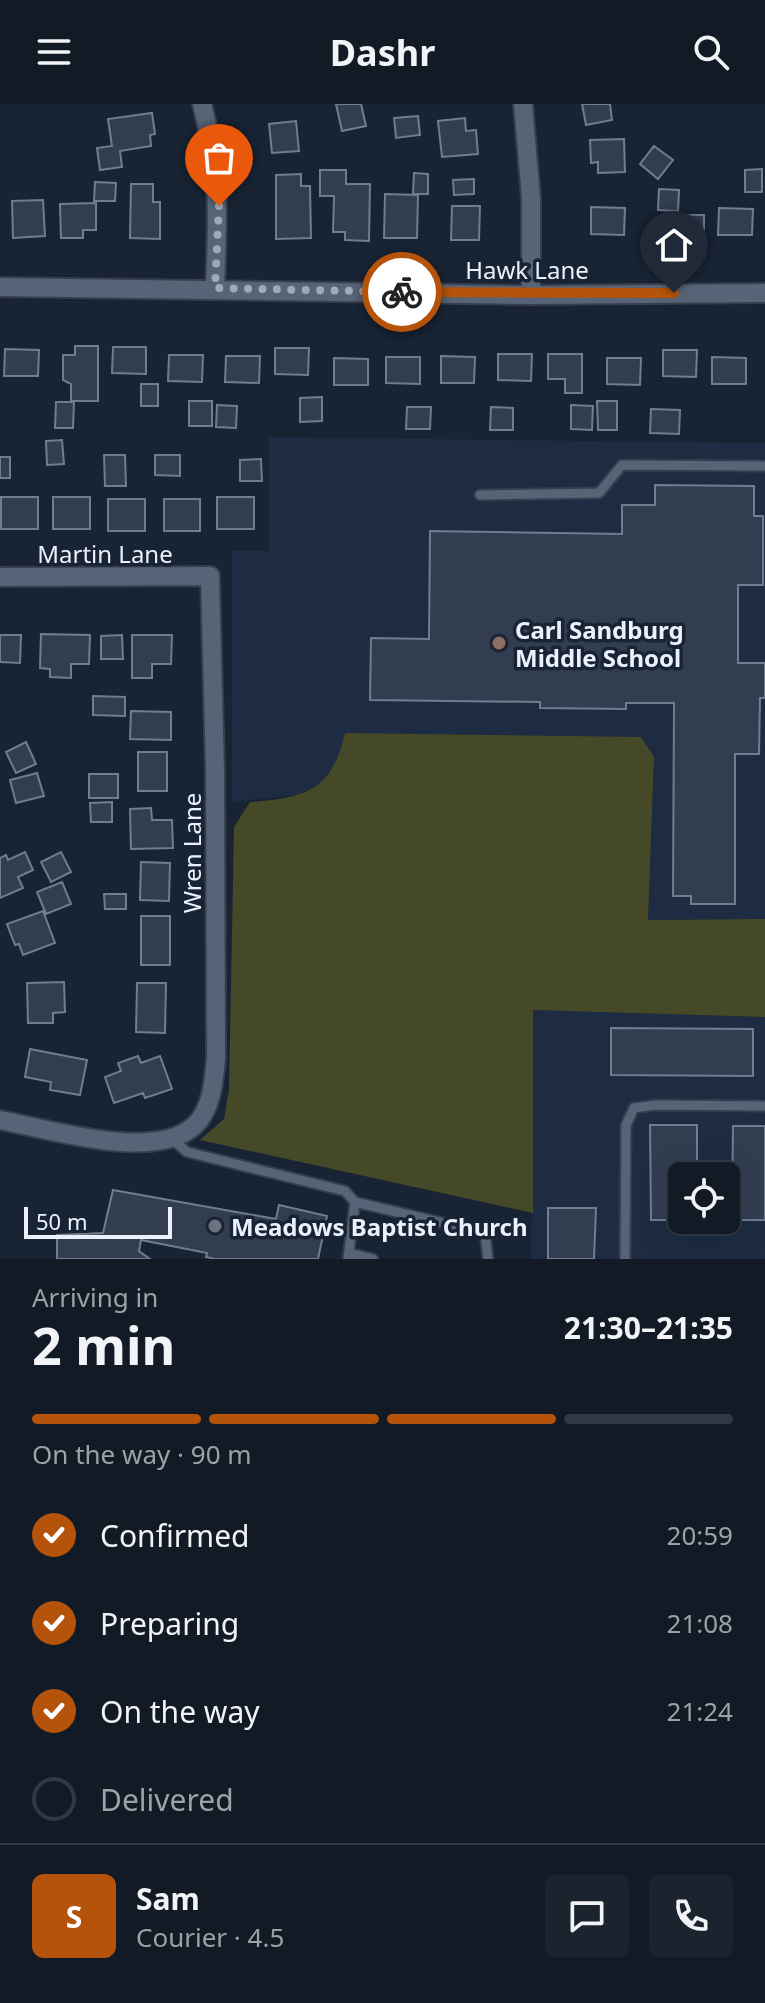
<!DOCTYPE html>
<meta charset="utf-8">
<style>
:root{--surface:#121a26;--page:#1b232e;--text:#f1f3f6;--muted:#9ca1a7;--line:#313843;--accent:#b45309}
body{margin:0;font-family:"Noto Sans",sans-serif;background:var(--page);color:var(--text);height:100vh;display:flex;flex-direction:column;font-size:30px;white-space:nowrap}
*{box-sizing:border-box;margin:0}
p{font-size:26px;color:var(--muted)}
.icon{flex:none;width:44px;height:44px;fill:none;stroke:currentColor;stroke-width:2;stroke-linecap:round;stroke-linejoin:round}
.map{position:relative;height:1155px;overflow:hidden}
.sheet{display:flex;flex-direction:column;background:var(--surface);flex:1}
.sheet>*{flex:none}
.controls{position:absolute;left:668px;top:1058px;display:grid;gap:16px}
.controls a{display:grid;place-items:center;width:72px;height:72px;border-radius:12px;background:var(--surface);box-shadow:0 8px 32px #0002,0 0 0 2px var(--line);font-size:40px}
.scale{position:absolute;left:24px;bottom:20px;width:148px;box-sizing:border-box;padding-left:8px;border:4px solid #e9f1fc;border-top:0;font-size:22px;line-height:28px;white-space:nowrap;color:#e9f1fc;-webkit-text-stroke:6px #182333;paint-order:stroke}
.pin{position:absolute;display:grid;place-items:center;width:68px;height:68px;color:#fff;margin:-82px -34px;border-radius:50% 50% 50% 0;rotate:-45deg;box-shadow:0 0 8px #0007}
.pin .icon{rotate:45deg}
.courier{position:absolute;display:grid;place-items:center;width:80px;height:80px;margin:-40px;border:6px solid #b45309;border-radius:50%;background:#fff;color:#222;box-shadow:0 2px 10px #0007}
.head em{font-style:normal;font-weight:700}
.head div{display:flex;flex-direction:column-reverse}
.head{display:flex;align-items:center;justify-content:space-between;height:136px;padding:0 32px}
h1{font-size:52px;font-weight:700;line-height:60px}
.bar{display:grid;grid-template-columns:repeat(4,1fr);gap:12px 8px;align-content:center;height:96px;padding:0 32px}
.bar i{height:10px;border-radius:6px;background:var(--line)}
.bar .on{background:var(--accent)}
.bar p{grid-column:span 4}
.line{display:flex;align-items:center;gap:20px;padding:0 32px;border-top:2px solid var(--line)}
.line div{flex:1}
.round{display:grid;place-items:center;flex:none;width:84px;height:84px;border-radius:12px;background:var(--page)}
ol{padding:0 32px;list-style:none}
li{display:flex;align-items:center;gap:24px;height:88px}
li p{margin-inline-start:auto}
li .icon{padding:8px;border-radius:50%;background:var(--accent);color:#fff;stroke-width:4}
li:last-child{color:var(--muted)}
li i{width:44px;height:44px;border:4px solid var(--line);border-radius:50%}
header{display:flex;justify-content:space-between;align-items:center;height:104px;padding:0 32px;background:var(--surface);font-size:36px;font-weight:700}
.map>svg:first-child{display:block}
.built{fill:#1d2c42;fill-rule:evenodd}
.green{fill:#464927}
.building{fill:#323e50;stroke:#6f7d90;stroke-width:2}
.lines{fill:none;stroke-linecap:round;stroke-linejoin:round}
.lane-casing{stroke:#363e4c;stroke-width:13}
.street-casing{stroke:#363e4c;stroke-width:22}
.lane{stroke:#576477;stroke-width:9}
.street{stroke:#576477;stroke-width:18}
.done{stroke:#a0a9b6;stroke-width:8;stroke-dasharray:0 14.4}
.route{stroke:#b45309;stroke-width:10}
.education-dot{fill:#8d6e63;stroke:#182333;stroke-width:3}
.worship-dot{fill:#6b7280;stroke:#182333;stroke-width:3}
.labels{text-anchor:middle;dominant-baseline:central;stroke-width:7;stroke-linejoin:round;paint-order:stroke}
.street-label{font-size:24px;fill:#e9f1fc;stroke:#182333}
.poi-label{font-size:24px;font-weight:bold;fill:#e9f1fc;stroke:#182333;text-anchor:start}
</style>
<header><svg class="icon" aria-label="menu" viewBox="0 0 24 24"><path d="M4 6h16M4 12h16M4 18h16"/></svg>Dashr<svg class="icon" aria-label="search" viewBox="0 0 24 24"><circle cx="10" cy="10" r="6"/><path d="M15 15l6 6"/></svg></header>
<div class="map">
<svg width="765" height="1155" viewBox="0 0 765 1155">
<rect width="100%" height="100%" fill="#182333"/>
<path class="built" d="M269,333L765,339V815L648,816L654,653L340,655L321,681L300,691L232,698V447H269Z
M533,906L765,913V1155H531ZM682,1072H726V1116H682Z"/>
<path class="green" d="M345,629L641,633L654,653L648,816L765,815V913L533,906V1109L200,1036L224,1015L229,985L234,723L250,698C305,694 332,687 345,629Z"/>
<path class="building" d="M336,0H361L366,22L342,27Z
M582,0H610L612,16L586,21Z
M152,9L155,30L150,31L151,42L120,47L122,63L100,66L97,44L112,42L108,15Z
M418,12L420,31L396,34L394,14Z
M465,14L466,27L476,26L478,50L442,53L438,17Z
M296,17L299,47L272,49L269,20Z
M624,35L625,68L598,69V58L591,59L590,36Z
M654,42L673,56L658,75L640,60Z
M762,65V88H745V66Z
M320,66H346V80H370L369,137L345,136V128H333L334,92H320Z
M414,69L428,70V90H413Z
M301,70V82H310L311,134L276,135V71Z
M474,75V90L454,91L453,76Z
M95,78L116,79L115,97H94Z
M131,80H153V98H160V135L130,134Z
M659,85L679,86L678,107L658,106Z
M385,90L418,91L417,134H384Z
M43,96L45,132L13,134L12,97Z
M96,99V126H83V134H61L60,100Z
M452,102H480L479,136H451Z
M591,103L625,104L624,131L591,130Z
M719,104L753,105L752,131H718Z
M671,111H704V138L670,137Z
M75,242H98V297H71V280L63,276V251H75Z
M113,243H146V270L112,269Z
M275,244H309L308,271L275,270Z
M5,245L39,246L38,272H4Z
M663,246H697L696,273L663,272Z
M498,250H532L531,277L498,276Z
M548,250H582V289H565V275H548Z
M169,251H203L202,278L168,277Z
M226,252H260L259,279L225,278Z
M441,252L475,253L474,279H441Z
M386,253H420V280L386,279Z
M712,253L746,254V280H712Z
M334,254L368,255V281H334Z
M607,254H641L640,281L607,280Z
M141,280H158V302H141Z
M322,293V317L300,318V294Z
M189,297H212V322H189Z
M597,297H617V326H598Z
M56,298H74L73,324H55Z
M217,301L237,302L236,324L216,323Z
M571,301L593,302L592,326L571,325Z
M407,303H431L430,325H406Z
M491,303L513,304V326H490Z
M651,305L680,306L679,330L650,329Z
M62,336L64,360L47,361L46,337Z
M104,351H125L126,382H105Z
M155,351H180V372L155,371Z
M0,353H10V374H0Z
M261,355L262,377H240V356Z
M655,381L754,382V412H763V481H738V559H765V594H760L759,650H735V800H691V792H673L674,599H626V605L540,604V598L370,596L371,534L429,535L430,427L622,430V401H655Z
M1,393H38V425H1Z
M53,393H90V425H53Z
M217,393H254V425H217Z
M108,395H145V427H108Z
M164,395H200V427H164Z
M41,530L90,531L89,560H71V574L50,573V565L40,564Z
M0,531H21L20,559L0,558Z
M122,531L123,555H101V532Z
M132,531H172L171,560H152V574H132Z
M93,592L125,593V612L93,611Z
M131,607L171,608V636L130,635Z
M26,638L36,660L16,669L6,648Z
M138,648H167V687H138Z
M37,669L44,692L16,699L10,676Z
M89,670H118V694H89Z
M112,698V718H91L90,699Z
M151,704L152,716H172L173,744L131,745L130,705Z
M25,748L33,766L18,773L23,784L0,794V754L6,751L8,756Z
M61,748L71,768L51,778L41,758Z
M141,758L170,759L169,797L140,796Z
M62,778L71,800L46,810L37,788Z
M104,790H126V805H105Z
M43,807L55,839L23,851L19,840L15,841L7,820Z
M141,812H170V861H141Z
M64,878L65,908L53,909V919H28L27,879Z
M137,879H166L165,929L136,928Z
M611,924L753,925V972L611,971Z
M30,945L87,956L80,991L50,986L51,978L25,973Z
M138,952L141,959L160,952L172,985L145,994L143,989L114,999L105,973L121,967L118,959Z
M650,1021H697V1072H682V1116H651Z
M733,1022H765V1116H732Z
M113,1086L276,1115L279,1101L327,1112L318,1155H215L206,1153L207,1149L141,1136L139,1147L150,1155H57V1131L103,1129Z
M548,1104H596L594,1155H548Z"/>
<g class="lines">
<defs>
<path id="lane" d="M480,391L599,389L622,361L765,362
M172,1035L187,1048L345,1087L355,1098L348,1155
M355,1098L485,1129L488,1155
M349,1149L373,1155
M625,1155L626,1021L634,1004L656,1001L765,1002"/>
<path id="street" d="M202,0C220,69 218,114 215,184
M523,0L531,94V191
M0,183L531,191L765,189
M0,473L210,472L215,667L216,953C214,976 212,1006 194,1022C153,1058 50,1025 0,1016"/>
</defs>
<use href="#lane" class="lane-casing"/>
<use href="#street" class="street-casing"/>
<use href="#lane" class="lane"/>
<use href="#street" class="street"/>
</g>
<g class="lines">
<path class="done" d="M219,102L215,184L402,188"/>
<path class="route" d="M402,188L674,189"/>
</g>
<circle class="education-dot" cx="499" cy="539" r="8"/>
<circle class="worship-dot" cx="215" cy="1122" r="8"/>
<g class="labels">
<g class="street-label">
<text x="527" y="165">Hawk Lane</text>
<text x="105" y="449">Martin Lane</text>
<text transform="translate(191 749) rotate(-90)">Wren Lane</text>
</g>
<g class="poi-label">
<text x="515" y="525">Carl Sandburg<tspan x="515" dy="28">Middle School</tspan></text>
<text x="231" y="1122">Meadows Baptist Church</text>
</g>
</g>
</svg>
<div class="controls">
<a><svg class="icon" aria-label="locate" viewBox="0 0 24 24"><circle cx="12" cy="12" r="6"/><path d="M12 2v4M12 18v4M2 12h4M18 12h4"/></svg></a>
</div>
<div class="scale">50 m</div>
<div class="pin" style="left:219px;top:102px;background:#ea580c"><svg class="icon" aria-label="bag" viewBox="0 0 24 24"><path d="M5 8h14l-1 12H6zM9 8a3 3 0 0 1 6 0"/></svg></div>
<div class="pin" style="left:674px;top:189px;background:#1f2937"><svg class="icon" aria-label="home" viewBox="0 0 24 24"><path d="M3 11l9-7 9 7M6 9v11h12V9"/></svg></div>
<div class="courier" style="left:402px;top:188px"><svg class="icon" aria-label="bike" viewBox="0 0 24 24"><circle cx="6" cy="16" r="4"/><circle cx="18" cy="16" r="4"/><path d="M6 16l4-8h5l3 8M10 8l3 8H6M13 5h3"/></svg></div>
</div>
<section class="sheet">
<div class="head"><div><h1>2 min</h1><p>Arriving in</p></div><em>21:30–21:35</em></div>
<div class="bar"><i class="on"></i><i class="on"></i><i class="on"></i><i></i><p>On the way · 90 m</p></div>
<ol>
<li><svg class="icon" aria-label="check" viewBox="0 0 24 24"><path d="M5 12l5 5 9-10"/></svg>Confirmed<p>20:59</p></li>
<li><svg class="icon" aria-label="check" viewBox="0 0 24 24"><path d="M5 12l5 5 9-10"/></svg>Preparing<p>21:08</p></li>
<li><svg class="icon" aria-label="check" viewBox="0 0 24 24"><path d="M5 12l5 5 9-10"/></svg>On the way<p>21:24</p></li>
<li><i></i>Delivered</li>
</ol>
<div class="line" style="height:144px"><b class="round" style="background:var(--accent);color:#fff">S</b><div><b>Sam</b><p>Courier · 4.5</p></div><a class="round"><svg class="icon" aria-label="chat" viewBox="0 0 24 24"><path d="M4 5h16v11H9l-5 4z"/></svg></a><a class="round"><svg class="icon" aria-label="phone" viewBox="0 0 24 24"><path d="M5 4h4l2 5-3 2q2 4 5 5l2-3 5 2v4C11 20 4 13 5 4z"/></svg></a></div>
</section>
